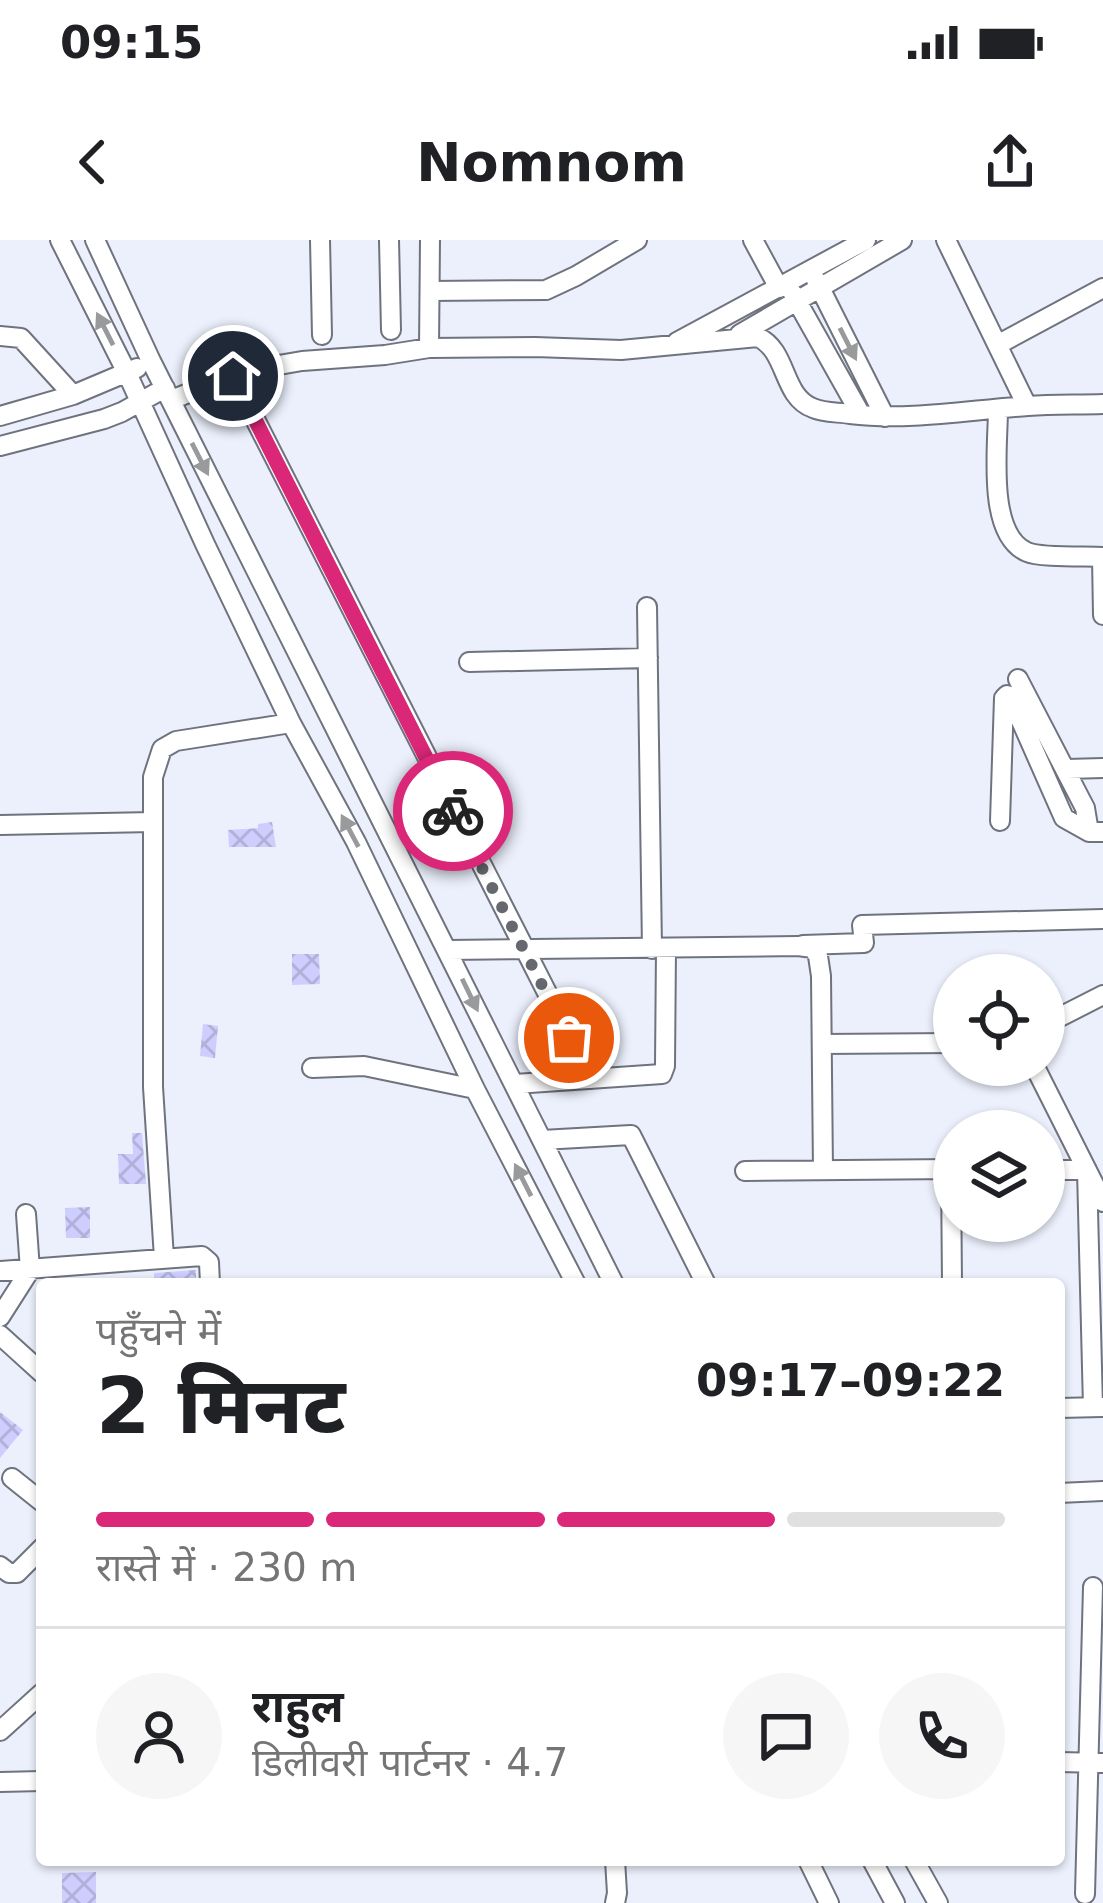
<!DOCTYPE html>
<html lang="hi">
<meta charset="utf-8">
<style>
:root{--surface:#fff;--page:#f6f6f6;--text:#202124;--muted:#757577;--line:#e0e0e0;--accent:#db2777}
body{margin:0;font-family:"DejaVu Sans","Noto Sans Devanagari",sans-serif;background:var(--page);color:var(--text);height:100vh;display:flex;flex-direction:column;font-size:45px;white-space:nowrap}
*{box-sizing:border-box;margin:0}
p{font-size:39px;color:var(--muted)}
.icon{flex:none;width:66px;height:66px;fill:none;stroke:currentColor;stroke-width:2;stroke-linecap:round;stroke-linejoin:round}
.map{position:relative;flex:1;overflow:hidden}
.side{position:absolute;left:36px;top:1038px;width:1029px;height:588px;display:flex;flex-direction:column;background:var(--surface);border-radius:12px;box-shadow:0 3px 9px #0004}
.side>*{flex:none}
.tools{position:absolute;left:933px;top:714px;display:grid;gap:24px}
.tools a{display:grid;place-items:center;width:132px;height:132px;border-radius:50%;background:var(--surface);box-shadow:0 3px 9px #0004;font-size:60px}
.pin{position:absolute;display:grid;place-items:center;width:102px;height:102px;color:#fff;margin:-51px;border:6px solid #fff;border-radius:50%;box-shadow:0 3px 12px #0007}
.courier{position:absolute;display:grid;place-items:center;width:120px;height:120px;margin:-60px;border:9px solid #db2777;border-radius:50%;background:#fff;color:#222;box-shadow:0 3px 15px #0007}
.head em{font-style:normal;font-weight:800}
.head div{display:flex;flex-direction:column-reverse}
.head{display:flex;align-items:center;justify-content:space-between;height:204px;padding:0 60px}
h1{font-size:78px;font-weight:800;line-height:90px}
.bar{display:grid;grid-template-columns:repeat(4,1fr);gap:18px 12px;align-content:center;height:144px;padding:0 60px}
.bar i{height:15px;border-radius:9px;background:var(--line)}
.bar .current{background:var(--accent)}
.bar p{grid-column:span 4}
.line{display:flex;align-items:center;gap:30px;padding:0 60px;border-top:3px solid var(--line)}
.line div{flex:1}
.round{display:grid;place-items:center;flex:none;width:126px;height:126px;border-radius:63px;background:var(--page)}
.status{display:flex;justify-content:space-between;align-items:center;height:84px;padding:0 60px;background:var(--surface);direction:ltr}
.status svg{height:33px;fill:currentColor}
header{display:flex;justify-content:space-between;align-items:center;height:156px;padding:0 60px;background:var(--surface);font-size:54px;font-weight:800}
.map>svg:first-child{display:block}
.building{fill:url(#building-cross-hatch)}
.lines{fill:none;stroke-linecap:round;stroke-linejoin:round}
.minor-casing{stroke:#6f737e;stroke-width:22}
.minor{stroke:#fff;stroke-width:18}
.oneway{fill:#999a9c}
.done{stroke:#65686e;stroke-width:12;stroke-dasharray:0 21.6}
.route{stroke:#db2777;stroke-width:15}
</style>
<div class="status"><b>09:15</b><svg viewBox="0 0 49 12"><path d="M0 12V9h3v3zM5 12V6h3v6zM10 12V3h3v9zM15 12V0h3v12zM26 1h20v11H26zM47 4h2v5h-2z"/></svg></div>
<header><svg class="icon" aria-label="back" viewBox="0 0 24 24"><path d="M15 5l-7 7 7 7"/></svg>Nomnom<svg class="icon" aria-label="share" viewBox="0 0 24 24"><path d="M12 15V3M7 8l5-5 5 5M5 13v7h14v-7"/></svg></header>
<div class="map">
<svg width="1103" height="1663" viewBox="0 0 1103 1663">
<defs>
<pattern id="building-cross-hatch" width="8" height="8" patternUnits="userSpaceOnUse" patternTransform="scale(3)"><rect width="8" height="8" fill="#cdcefe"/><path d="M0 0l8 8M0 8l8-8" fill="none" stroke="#b0b0d9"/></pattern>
</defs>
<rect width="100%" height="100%" fill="#ebf0fc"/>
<path class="building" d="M272,582L276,607H229L228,590L258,588V584Z
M292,714H319L320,744L292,745Z
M203,784L218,786L215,818L200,816Z
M132,893H142L146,944H119L118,914H133Z
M90,967V998H66L65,968Z
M196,1030V1044H154V1033Z
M0,1172L23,1190L0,1218Z
M96,1632V1663H62V1633Z"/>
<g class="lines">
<defs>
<path id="minor" d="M60,0L127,133L205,304L291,483L356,602L475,849L576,1044
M95,0L151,121L614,1044
M320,0L322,95
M389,0L391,90
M753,0L779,48
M946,0L1027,166
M816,40L885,177
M430,51L546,50L576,36L637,0
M793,54L861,175
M740,94L902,0
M0,96L21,98L73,155
M677,102L866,0
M999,104L1103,48
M429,108L430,0
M233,136L591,839
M171,160L244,131L302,121L385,115L429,108L535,107L621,110L758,97C788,111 782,157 813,168C824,173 838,172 850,174C910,181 968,170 1028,166C1053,164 1078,165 1103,164
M998,169C998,206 986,294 1027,312C1040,318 1087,316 1103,317
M0,176L73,155L137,128
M0,206L104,179L122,172L165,148
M1102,317L1103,375
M647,367L652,709
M469,422L648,418
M1018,439L1085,568L1089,592
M1067,529L1103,528
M1000,581L1004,458L1007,455L1010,456L1064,578L1089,592H1103
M0,585L153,582
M803,705L864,703L862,685L1103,679
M448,710L798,706L813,708L818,716L821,736L823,930
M1044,785L1103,755
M822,804L954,803
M1034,825L1103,962
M312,828L364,826L475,849
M515,844L662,834L665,826L666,709
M542,900L631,895L706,1044
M951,929L952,1044
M1044,930H1087L1093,1167
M745,931L954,929
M164,1018L153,847V537L162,509L176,501L291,483
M0,1031L202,1016L209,1022L210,1044
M0,1077L30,1030L26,974
M0,1095L42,1133
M1059,1168L1102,1167
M12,1238L42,1262
M1059,1253L1103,1251
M0,1326L9,1333H17L42,1308
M0,1491L42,1453
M1059,1522L1103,1523
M0,1542L42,1541
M808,1620L829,1663
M872,1620L895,1663
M914,1620L938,1663
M1085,1654L1093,1347
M615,1663L617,1653L615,1620"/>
</defs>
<use href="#minor" class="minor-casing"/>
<use href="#minor" class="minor"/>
</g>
<defs><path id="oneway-solid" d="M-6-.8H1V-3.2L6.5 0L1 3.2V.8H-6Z" transform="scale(3)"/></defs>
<g class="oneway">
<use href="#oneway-solid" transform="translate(105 89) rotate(-117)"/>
<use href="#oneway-solid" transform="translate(848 104) rotate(63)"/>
<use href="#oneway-solid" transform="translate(200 219) rotate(63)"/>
<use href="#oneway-solid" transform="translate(350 591) rotate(-118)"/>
<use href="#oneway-solid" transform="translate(470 755) rotate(64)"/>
<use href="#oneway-solid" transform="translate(523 940) rotate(-117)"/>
</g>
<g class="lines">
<path class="done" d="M453,571L569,798"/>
<path class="route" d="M233,136L453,571"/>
</g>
</svg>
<div class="tools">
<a><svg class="icon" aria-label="locate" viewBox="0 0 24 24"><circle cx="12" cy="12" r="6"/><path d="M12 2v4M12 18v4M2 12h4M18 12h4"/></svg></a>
<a><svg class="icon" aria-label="layers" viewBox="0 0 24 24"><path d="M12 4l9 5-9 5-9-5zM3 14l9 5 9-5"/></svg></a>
</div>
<div class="pin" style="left:569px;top:798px;background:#ea580c"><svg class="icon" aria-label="bag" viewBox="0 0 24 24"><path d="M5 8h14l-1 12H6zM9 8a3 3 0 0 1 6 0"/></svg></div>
<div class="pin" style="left:233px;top:136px;background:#1f2937"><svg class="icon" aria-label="home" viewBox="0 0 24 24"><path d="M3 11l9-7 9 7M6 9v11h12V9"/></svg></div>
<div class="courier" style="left:453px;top:571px"><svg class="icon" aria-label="bike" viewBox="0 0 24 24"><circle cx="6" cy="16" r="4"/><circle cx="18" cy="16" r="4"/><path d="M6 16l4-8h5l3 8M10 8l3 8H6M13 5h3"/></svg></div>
<section class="side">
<div class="head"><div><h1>2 मिनट</h1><p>पहुँचने में</p></div><em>09:17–09:22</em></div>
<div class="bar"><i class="current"></i><i class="current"></i><i class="current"></i><i></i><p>रास्ते में · 230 m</p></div>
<div class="line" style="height:216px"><a class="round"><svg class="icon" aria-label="person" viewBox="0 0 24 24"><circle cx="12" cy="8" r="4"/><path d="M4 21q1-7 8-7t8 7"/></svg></a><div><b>राहुल</b><p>डिलीवरी पार्टनर · 4.7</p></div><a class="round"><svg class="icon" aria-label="chat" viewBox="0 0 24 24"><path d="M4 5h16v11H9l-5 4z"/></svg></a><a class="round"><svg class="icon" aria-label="phone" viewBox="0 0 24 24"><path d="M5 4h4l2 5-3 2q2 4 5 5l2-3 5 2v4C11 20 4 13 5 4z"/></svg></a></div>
</section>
</div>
